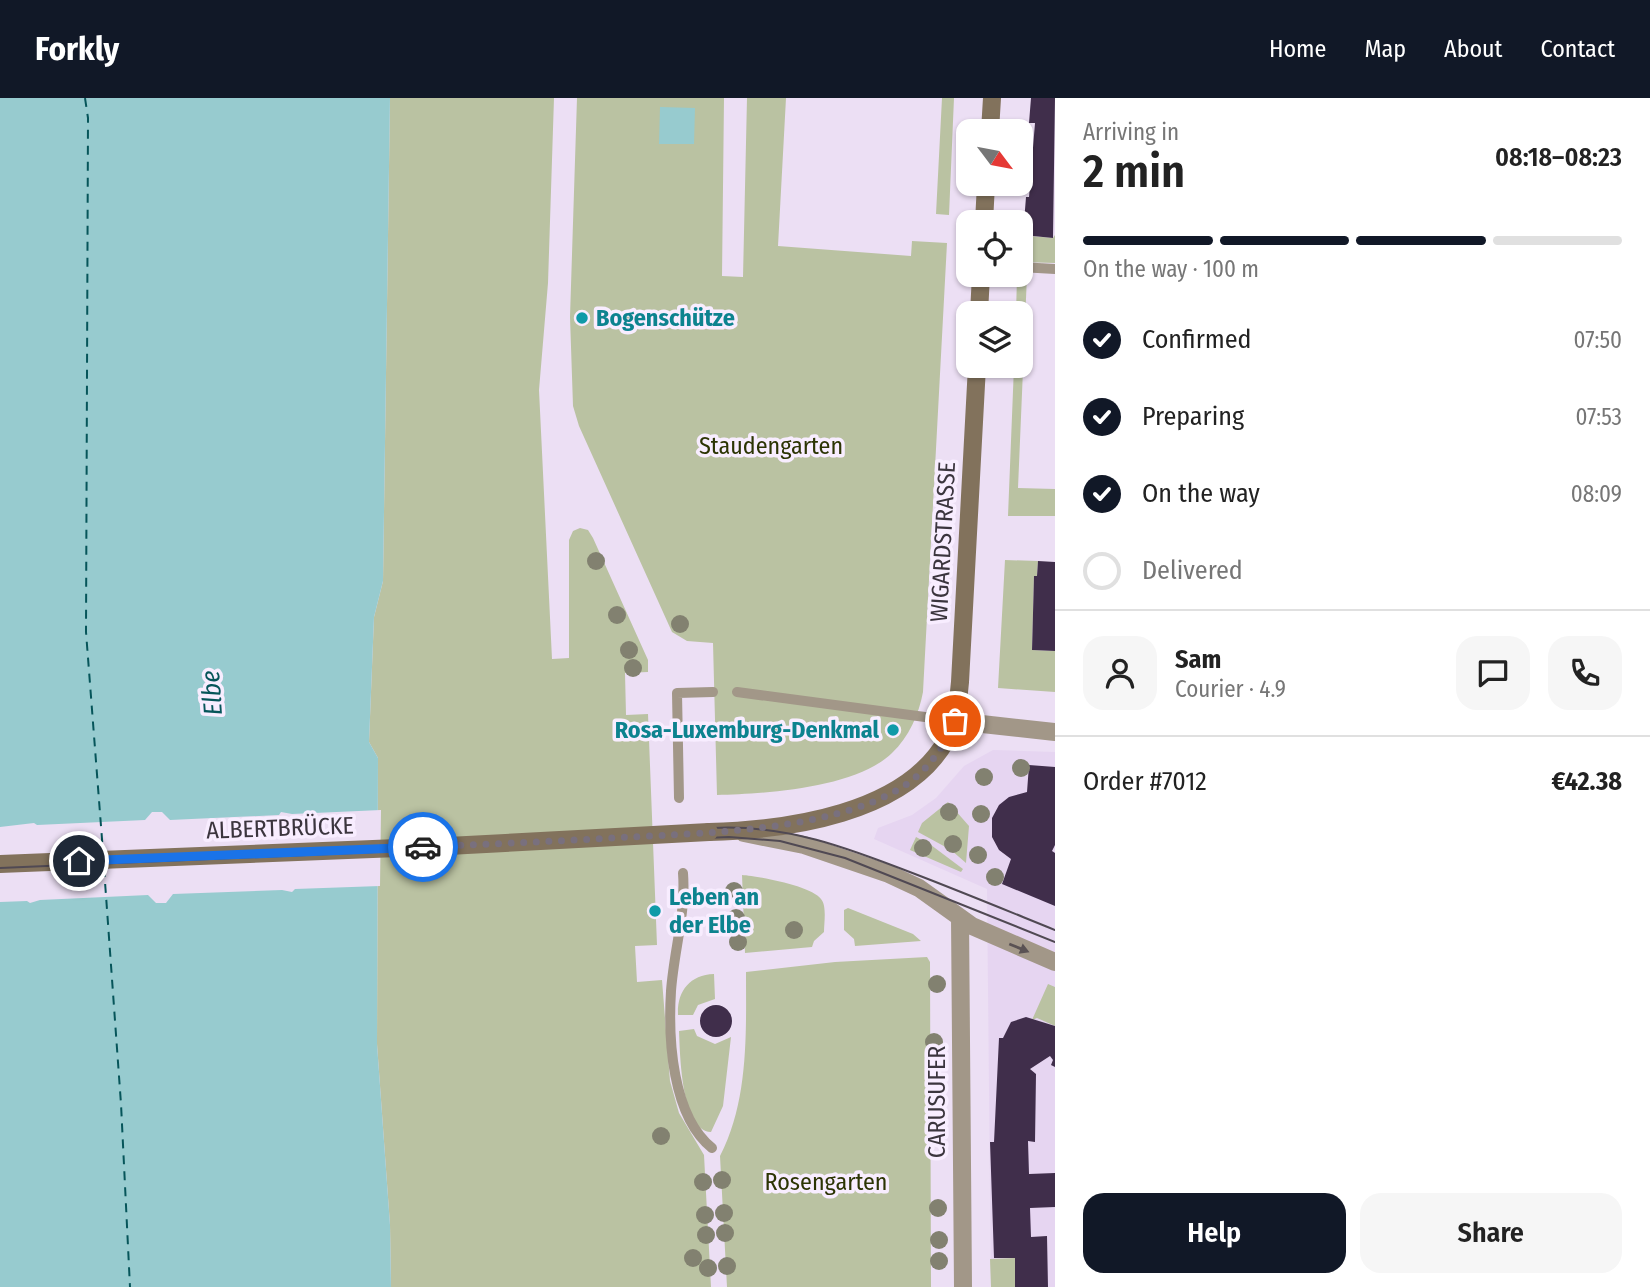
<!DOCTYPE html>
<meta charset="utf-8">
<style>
:root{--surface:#fff;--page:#f6f6f6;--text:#222;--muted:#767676;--line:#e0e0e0;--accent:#111827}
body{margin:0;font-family:"Fira Sans Condensed",sans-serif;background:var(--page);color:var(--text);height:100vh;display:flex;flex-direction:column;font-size:26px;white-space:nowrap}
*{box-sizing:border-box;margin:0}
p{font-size:23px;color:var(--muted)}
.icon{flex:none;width:38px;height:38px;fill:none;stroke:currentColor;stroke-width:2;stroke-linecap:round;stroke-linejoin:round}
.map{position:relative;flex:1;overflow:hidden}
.details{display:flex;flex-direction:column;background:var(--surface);width:595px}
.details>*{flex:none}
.needle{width:46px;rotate:122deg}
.controls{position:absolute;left:956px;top:21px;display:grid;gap:14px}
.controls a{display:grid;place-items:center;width:77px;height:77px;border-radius:14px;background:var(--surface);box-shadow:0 2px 5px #0004;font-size:35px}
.pin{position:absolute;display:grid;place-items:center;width:60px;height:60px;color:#fff;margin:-30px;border:4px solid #fff;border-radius:50%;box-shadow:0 2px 7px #0007}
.courier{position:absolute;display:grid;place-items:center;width:70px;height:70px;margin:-35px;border:5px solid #1a73e8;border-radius:50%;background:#fff;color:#222;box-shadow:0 2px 9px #0007}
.overview em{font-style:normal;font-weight:600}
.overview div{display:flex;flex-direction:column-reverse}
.overview{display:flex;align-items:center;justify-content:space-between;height:119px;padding:0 28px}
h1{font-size:46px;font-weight:600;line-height:52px}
.bar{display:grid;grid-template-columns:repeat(4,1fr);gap:10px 7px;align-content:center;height:84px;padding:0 28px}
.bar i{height:9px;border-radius:5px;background:var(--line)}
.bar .selected{background:var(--accent)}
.bar p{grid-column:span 4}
.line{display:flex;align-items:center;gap:18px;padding:0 28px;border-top:2px solid var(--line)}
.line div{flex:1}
.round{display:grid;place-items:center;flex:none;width:74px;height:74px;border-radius:21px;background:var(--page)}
ol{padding:0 28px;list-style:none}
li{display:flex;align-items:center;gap:21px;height:77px}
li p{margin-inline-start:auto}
li .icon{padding:7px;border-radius:50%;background:var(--accent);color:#fff;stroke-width:4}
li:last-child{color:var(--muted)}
li i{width:38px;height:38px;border:4px solid var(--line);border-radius:50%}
.button{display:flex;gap:14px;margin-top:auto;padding:14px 28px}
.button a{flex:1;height:80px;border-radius:21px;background:var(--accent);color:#fff;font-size:28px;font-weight:600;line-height:80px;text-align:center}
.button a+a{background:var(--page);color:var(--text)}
header{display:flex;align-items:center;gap:42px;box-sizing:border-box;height:98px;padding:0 35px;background:var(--accent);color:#fff}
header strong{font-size:33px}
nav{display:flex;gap:38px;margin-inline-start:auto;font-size:24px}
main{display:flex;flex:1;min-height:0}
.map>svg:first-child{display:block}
.built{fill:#e6d5f1}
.green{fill:#bac2a2}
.water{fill:#97cbcf}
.pier{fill:#ecdff4}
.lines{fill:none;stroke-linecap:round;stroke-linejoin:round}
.ferry{stroke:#06555a;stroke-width:2;stroke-dasharray:9 7;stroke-linecap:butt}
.building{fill:#402e4b}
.service{stroke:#a29788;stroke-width:10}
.tertiary{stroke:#a29788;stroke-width:18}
.secondary{stroke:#82725c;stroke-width:18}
.tram{stroke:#504953;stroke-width:2}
.secondary-bridge{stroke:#82725c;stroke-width:18}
.tree{fill:#828170}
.oneway{fill:#5a5254}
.done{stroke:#79707e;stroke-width:7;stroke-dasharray:0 12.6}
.route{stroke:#1a73e8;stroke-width:9}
.culture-dot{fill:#0f9aa8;stroke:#f8edff;stroke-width:2.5}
.labels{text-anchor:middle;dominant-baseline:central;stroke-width:7;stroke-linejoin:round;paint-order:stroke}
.culture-label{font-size:24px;font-weight:bold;fill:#0d838f;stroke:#f8edff;text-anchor:start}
.park-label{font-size:24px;fill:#2c3404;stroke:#f8edff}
.street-label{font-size:24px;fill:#3b353e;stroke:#f8edff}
.water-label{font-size:26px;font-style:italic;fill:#06555a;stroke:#f8edff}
</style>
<header>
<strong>Forkly</strong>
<nav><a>Home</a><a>Map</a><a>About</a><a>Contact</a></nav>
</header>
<main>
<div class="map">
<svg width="1055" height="1189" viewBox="0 0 1055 1189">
<rect width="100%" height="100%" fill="#ecdff4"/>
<path class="built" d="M993,652L1055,654V1189H991L987,791L874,741L878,730L912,717L936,700L964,668Z"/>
<path class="green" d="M390,0H554L548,185L539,292L552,561L569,560V442L573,433L580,430L588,432L593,440L648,562V574L625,575L626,617L648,616L657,847L635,848L637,884L662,882L670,983L679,1015L704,1057L711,1189H391L390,1127L377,946L378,660L369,644L374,519L383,483Z
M577,0H724L722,178L743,179L747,0H786L778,148L911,158L912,143L947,145L923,594C919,616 909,639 892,655C856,690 765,696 717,697L713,545L687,543L672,534L579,328L573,308L570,219Z
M942,0H954L949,117L936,116Z
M1020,137L1053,140L1055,137V165L1020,164Z
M1027,177L1018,390L1055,391V418H1008L1014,268H1020V215H1016L1017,179Z
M1005,462L1038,463L1037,478H1034L1032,552L1055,553V594L998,590Z
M948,704L969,728L966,765L951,752L918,734L922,725Z
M916,739L931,747L963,771L961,774L910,752Z
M742,777C758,778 812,788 821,801C827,808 824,825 824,834L814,843L812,849L745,855Z
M848,810L913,836L921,843L855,848L854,841L844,832V812Z
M927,859L930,864L931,1189H727L720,1058C749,1002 746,935 746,874L835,864Z
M714,876L715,901L698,907L693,917H678C677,894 689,877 714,876Z
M1048,886L1055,889V928L1037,920L1032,922Z
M694,931L697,938L715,946L731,939L723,1008L711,1034C681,1033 680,956 679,933Z
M1015,1160V1189H991L990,1161Z"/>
<path class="water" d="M0,0H390L383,483L374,519L369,644L378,660L377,946L390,1127L391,1189H0Z
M660,9L695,10L694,46H659Z"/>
<path class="pier" d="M381,712L380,788L295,791L292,794L282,792L173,796L166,805H156L148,797L40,802L30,805L27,803L0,804V729L34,725L37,727L145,722L152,714H162L170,722L279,717L281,714L292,716Z"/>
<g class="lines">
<path class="ferry" d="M85,0L88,20L86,534L103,754
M104,770L121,1006L130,1189"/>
</g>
<path class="building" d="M1031,0H1055L1053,140L1023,137L1026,99H1029L1035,25H1029Z
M1038,463L1055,464V553L1032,552L1034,478H1037Z
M1029,667L1055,669V747L1052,753L1055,755V808L1002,786L1011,761L999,752L992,739V720L999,707L1009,699L1027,694Z
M700 923a16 16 0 1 1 32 0a16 16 0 1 1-32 0Z
M1026,919L1055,928V969L1051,967L1053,962L1050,958L1030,971L1036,976L1035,1044L1028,1043L1029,1076L1055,1075V1109L1030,1110L1031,1139L1047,1138L1048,1189H1015V1160H994L990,1044H994L999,940H1003L1011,924Z"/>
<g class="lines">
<path class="service" d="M1020,169L1055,171
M737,594L955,623
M679,700L677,595L713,594
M683,775C686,816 674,852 671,893C668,941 672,1018 712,1050"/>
<path class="tertiary" d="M955,623L1055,634
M744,735L804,747L889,776L919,790L972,828L1055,864
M960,820L963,1189"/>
<path class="secondary" d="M990,33L992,0
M984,124L986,86
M979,215L981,177
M709,734C787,732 906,716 947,641C957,623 958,603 960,584L977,268
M0,766L448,748"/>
<path class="tram" d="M713,730C786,726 848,750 915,776C962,794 1008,813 1055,832
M0,770L729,739L780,743L845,760L1055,844"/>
<path class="secondary-bridge" d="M448,748L709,734"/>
</g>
<g class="tree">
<circle cx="596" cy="463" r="9"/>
<circle cx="617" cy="517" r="9"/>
<circle cx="680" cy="526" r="9"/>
<circle cx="629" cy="552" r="9"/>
<circle cx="633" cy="570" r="9"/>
<circle cx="1021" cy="670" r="9"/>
<circle cx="984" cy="679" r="9"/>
<circle cx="949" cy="714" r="9"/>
<circle cx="981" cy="716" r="9"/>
<circle cx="953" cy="746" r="9"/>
<circle cx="923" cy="750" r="9"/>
<circle cx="978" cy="757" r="9"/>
<circle cx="995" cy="779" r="9"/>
<circle cx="734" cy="793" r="9"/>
<circle cx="736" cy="820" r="9"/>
<circle cx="794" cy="832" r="9"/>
<circle cx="738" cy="844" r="9"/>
<circle cx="937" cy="886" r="9"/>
<circle cx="934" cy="944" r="9"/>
<circle cx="935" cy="998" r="9"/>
<circle cx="661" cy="1038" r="9"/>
<circle cx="722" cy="1082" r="9"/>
<circle cx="703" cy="1084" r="9"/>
<circle cx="938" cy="1110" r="9"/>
<circle cx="724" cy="1115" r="9"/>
<circle cx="705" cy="1117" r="9"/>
<circle cx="725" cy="1135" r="9"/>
<circle cx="706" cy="1137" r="9"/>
<circle cx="939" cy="1142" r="9"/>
<circle cx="693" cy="1160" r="9"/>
<circle cx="939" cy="1163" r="9"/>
<circle cx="727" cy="1168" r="9"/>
<circle cx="708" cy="1170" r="9"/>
</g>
<defs><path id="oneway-solid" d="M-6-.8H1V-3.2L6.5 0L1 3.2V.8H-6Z" transform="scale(1.75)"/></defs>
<use class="oneway" href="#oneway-solid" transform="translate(1019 850) rotate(22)"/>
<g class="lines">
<path class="done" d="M423,749C492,746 561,743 630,739C709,735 830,732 899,691C926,675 943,651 955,623"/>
<path class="route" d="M79,763L423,749"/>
</g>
<g class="culture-dot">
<circle cx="582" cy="220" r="7"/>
<circle cx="893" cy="632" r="7"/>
<circle cx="655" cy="813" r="7"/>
</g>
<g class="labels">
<g class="culture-label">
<text x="596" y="220">Bogenschütze</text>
<text x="879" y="632" text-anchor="end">Rosa-Luxemburg-Denkmal</text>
<text x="669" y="799">Leben an<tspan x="669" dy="28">der Elbe</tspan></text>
</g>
<g class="park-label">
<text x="771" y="348">Staudengarten</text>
<text x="826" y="1084">Rosengarten</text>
</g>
<g class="street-label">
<text transform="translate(943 444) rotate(-87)">WIGARDSTRASSE</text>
<text transform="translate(280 730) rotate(-2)">ALBERTBRÜCKE</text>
<text transform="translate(937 1004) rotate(-90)">CARUSUFER</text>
</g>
<g class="water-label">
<text transform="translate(212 595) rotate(-94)">Elbe</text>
</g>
</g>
</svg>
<div class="controls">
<a><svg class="needle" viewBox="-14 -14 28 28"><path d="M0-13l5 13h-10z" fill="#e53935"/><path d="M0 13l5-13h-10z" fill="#767676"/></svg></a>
<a><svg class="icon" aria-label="locate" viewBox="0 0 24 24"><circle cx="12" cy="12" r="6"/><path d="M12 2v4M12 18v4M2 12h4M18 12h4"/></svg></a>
<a><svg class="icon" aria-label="layers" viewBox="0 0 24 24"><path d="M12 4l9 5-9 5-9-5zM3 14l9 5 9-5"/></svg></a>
</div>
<div class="pin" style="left:955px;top:623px;background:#ea580c"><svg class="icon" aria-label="bag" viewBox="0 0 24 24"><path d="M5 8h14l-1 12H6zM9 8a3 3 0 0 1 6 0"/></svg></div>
<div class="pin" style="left:79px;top:763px;background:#1f2937"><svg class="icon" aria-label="home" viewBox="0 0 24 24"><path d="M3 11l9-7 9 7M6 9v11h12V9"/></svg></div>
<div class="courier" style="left:423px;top:749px"><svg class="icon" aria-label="car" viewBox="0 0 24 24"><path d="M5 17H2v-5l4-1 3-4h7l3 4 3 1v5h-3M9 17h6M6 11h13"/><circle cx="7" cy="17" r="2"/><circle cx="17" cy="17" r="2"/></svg></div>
</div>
<section class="details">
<div class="overview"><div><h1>2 min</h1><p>Arriving in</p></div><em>08:18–08:23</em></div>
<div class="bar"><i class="selected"></i><i class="selected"></i><i class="selected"></i><i></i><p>On the way · 100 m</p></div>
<ol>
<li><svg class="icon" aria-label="check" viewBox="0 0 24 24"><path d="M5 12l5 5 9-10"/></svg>Confirmed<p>07:50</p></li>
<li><svg class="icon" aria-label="check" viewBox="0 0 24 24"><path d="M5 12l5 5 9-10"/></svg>Preparing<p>07:53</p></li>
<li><svg class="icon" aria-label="check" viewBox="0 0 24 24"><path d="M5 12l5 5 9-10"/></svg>On the way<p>08:09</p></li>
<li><i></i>Delivered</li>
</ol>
<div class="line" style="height:126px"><a class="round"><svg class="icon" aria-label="person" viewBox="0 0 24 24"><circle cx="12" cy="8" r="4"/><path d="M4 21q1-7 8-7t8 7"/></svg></a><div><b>Sam</b><p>Courier · 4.9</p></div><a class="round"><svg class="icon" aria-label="chat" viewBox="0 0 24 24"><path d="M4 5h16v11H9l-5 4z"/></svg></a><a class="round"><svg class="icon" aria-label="phone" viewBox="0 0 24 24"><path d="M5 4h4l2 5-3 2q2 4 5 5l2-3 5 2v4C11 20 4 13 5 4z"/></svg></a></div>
<div class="line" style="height:91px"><div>Order #7012</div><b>€42.38</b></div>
<div class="button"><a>Help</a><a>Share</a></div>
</section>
</main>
